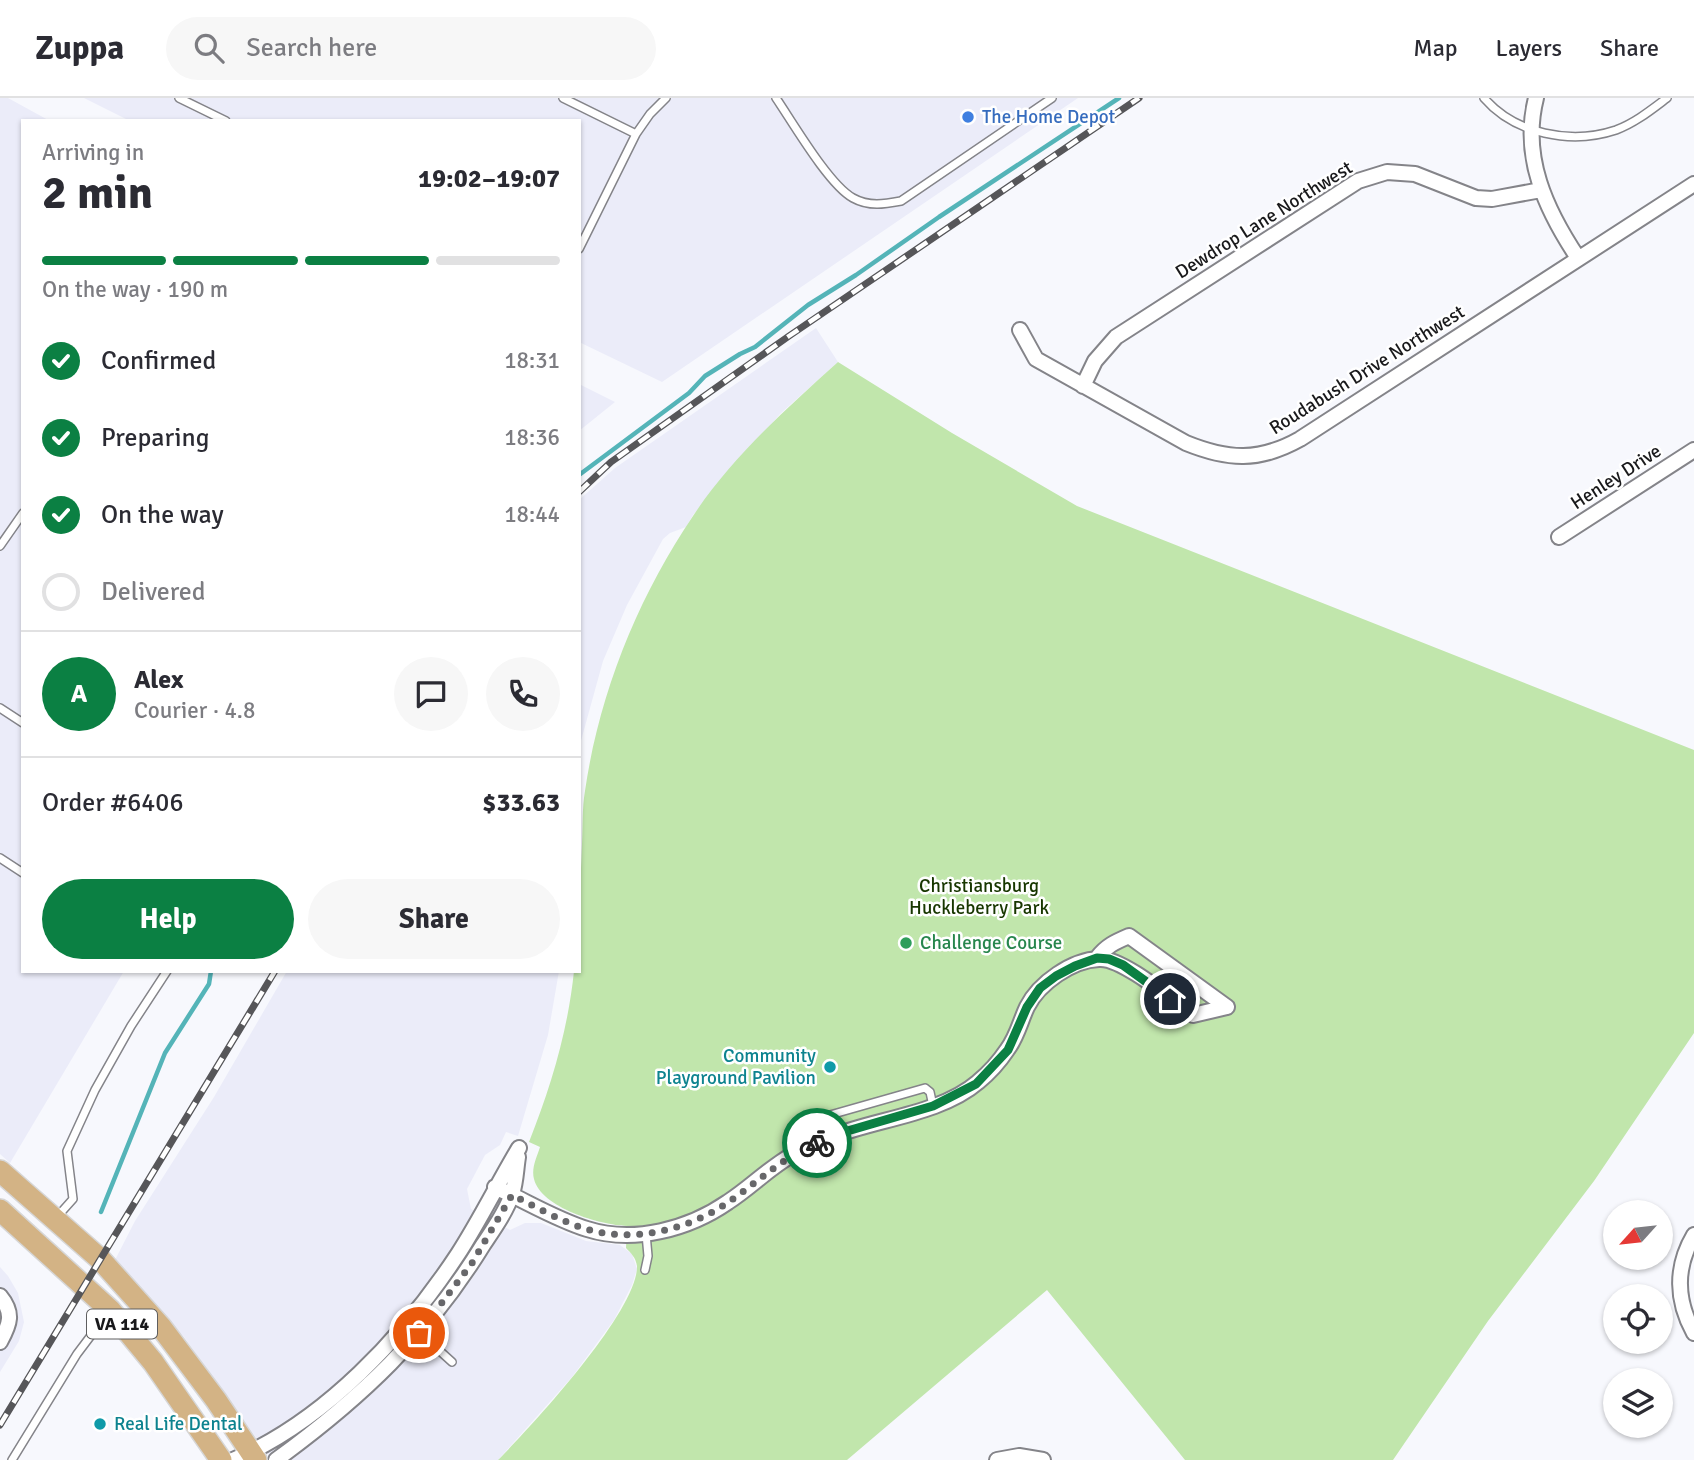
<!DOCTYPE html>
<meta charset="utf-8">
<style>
:root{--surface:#fff;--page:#f7f7f7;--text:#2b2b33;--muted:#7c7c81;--line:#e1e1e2;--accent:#0b8043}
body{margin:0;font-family:Signika,sans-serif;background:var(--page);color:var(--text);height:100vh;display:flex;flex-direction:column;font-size:26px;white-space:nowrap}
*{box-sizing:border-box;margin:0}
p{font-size:23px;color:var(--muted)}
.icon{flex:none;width:38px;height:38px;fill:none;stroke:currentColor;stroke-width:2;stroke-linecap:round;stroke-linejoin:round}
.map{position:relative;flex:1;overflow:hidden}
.sheet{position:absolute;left:21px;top:21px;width:560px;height:854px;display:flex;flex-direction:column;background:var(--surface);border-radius:0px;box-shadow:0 2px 5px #0004}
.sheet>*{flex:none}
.needle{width:46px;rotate:243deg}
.tools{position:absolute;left:1603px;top:1102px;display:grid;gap:14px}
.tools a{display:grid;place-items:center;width:70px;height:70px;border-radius:50%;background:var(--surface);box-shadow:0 2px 5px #0004;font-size:35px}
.pin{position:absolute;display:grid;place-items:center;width:60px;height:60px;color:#fff;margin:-30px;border:4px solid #fff;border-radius:50%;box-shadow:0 2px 7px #0007}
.courier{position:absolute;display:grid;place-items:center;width:70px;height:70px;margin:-35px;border:5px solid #0b8043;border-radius:50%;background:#fff;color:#222;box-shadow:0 2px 9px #0007}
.overview em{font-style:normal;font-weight:700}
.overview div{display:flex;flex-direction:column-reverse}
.overview{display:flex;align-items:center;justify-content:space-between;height:119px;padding:0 21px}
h1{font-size:46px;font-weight:700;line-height:52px}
.bar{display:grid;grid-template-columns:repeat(4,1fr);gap:10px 7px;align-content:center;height:84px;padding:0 21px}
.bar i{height:9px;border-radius:5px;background:var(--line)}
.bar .selected{background:var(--accent)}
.bar p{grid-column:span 4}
.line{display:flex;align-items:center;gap:18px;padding:0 21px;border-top:2px solid var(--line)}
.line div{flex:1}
.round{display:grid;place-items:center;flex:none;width:74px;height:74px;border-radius:37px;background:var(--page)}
ol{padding:0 21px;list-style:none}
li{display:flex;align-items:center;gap:21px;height:77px}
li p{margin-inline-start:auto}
li .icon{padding:7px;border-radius:50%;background:var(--accent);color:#fff;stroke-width:4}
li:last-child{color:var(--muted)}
li i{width:38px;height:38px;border:4px solid var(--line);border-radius:50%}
.cta{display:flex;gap:14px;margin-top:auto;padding:14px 21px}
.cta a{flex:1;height:80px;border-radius:42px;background:var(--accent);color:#fff;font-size:28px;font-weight:700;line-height:80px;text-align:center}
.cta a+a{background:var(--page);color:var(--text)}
header{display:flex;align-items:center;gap:42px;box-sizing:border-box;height:98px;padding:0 35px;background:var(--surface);border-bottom:2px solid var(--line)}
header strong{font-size:33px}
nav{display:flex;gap:38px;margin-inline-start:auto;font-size:24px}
.search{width:490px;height:63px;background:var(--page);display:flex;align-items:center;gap:18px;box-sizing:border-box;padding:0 24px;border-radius:38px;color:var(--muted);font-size:26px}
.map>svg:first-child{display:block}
.built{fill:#ebecf9}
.green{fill:#c1e6ac}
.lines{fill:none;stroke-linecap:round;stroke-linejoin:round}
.stream{stroke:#54b4b8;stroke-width:4.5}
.lane-casing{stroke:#848489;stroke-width:10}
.street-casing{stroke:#848489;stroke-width:18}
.primary-casing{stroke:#d6d6d6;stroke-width:24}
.lane{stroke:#fff;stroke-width:7}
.street{stroke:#fff;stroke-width:14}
.primary{stroke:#d3b385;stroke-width:21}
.rail-casing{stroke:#565659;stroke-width:7}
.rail{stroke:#fff;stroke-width:4.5;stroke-dasharray:13;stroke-linecap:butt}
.done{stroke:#67676a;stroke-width:7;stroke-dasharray:0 12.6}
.route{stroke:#0b8043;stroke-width:9}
.shop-dot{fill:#3f7fe0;stroke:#fff;stroke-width:2.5}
.leisure-dot{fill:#2e9e5b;stroke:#fff;stroke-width:2.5}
.culture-dot{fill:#0f9aa8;stroke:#fff;stroke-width:2.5}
.labels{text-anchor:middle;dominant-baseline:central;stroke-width:5;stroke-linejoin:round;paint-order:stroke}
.shield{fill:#fff;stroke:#5e5e5f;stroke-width:2}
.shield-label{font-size:18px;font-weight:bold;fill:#19191b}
.shop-label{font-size:19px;fill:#366cbe;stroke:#fff;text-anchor:start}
.street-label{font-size:19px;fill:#19191b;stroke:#fff}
.park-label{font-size:19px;fill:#183700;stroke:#fff}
.leisure-label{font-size:19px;fill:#27864d;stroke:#fff;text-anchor:start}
.culture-label{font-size:19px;fill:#0d838f;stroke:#fff;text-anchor:end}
</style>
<header>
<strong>Zuppa</strong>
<div class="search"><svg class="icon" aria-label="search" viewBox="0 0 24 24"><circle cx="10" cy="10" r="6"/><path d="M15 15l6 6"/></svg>Search here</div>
<nav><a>Map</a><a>Layers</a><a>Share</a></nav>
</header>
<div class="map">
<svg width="1694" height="1362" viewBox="0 0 1694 1362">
<rect width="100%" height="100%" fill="#f7f8fd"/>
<path class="built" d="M0,0H8L50,23H23V873H124L10,1065L0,1056Z
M84,0H1078L662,284L579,244V23H130Z
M816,230L838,264L780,316L693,417L686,429L670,435L663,441L627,507L603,563L579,650V402L615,370Z
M579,286L615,304L579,333Z
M287,873H559L548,937L518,1038L506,1034L500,1047L485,1057L467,1091L471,1111L510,1132L525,1125H541L586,1143L620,1147L632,1156L637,1171L632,1187L614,1222L572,1279L498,1362H272L184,1239L115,1162L135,1123L214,999Z
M0,1169L8,1178L18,1195L24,1224L19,1243L0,1274Z"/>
<path class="green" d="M838,264L952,335L1077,408L1694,652V935L1594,1083L1488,1223L1393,1362H1185L1047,1192L847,1362H498C531,1329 638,1213 637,1168C636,1160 631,1155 626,1150L627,1128C601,1127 541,1110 534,1081C531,1070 537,1059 540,1049L529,1044C551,989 568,932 574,873H579C579,831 580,788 582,746C583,728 582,710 585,693C599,596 638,499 693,418C732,359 786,311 838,264Z"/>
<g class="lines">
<path class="stream" d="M579,377L689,295L705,278L740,256L755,249L808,207L856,177L939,119L1119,0
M101,1114L165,955L209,886L211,873"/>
<defs>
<path id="lane" d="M179,0L226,23
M563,0L636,36L650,16L666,0
M776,0C793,25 829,87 853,100C869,109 885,106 901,103L1052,0
M1484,0C1515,36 1571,47 1616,32C1635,25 1651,12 1667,0
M579,151L636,36
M0,448L23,415
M0,610L23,625
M0,760L23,775
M791,1057C794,1037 799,1031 816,1021L925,990L930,994L933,1008
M56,1120L73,1101L67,1053L95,992L131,928L167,873
M645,1172L648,1158L646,1136
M420,1235L452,1264
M12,1362L77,1256L108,1215"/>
<path id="street" d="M1536,0C1521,59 1546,112 1578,160
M1020,232L1036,261L1186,345C1228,362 1259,364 1300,341L1694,86
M1083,288L1095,263L1116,239L1358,83L1387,74L1415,76L1476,100L1492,101L1541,92
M1559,439L1694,352
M1097,860C1106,848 1115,844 1129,838L1227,909
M495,1089C526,1103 555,1121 587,1131C634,1146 689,1131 728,1104C750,1090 769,1070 792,1057C804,1049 818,1045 831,1039C876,1021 941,1016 978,984C989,975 999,964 1007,952C1017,939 1020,924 1027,909C1039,885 1072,862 1099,861C1122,859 1173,903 1193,917L1227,909
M1694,1137C1675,1169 1676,1203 1694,1235
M0,1198C14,1215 10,1226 0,1244
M233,1362C325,1323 404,1238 458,1156C480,1122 498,1085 519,1050
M276,1362C361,1300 427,1238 483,1147C493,1132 506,1114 512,1096C516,1084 516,1071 518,1059
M997,1362L1019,1358L1043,1362"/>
<path id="primary" d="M0,1073L100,1161L161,1229L216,1302L256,1362
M0,1112L110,1212L153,1264L221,1362"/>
</defs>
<use href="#lane" class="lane-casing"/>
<use href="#street" class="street-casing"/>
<use href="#primary" class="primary-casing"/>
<use href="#lane" class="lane"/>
<use href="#street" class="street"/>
<use href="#primary" class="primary"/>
<defs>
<path id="rail" d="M579,394L611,364L789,238L1139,0
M0,1327L275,873"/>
</defs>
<use href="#rail" class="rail-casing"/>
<use href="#rail" class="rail"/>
</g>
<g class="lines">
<path class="done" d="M419,1235L472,1165L512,1097C537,1109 563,1125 590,1132C638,1145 693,1130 733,1101C761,1081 785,1058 817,1045"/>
<path class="route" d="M817,1045L844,1034L933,1008L976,986L1008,952L1027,909L1040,890L1056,878L1075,868L1097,860L1109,861L1123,867L1170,901"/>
</g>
<circle class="shop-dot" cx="968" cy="19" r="7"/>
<circle class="leisure-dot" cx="906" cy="845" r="7"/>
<g class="culture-dot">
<circle cx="830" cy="969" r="7"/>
<circle cx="100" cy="1326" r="7"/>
</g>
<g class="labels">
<rect class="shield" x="87" y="1211.5" width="70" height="29" rx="5"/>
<g class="shield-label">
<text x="122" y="1226">VA 114</text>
</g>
<g class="shop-label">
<text x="982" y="19">The Home Depot</text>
</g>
<g class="street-label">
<text transform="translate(1264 122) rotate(-32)">Dewdrop Lane Northwest</text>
<text transform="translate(1367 272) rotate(-32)">Roudabush Drive Northwest</text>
<text transform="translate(1616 379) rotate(-33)">Henley Drive</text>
</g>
<g class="park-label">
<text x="979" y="788">Christiansburg<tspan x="979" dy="22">Huckleberry Park</tspan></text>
</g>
<g class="leisure-label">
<text x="920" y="845">Challenge Course</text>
</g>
<g class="culture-label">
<text x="816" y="958">Community<tspan x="816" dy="22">Playground Pavilion</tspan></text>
<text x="114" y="1326" text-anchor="start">Real Life Dental</text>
</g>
</g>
</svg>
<div class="tools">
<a><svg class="needle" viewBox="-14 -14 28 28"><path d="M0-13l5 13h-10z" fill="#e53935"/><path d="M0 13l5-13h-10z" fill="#7c7c81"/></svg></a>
<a><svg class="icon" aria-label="locate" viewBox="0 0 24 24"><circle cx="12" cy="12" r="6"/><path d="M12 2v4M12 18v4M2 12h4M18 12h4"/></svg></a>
<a><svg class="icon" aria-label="layers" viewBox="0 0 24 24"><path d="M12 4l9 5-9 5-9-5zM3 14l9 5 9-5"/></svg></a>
</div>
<div class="pin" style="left:419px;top:1235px;background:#ea580c"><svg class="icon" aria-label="bag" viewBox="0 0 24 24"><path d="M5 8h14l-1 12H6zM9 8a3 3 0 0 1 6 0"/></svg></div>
<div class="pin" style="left:1170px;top:901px;background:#1f2937"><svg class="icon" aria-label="home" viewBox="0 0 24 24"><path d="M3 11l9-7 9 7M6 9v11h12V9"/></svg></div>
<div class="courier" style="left:817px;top:1045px"><svg class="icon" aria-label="bike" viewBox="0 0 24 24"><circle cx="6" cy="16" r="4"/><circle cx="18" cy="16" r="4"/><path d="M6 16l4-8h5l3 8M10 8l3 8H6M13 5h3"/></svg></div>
<section class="sheet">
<div class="overview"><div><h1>2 min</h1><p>Arriving in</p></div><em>19:02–19:07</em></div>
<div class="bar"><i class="selected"></i><i class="selected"></i><i class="selected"></i><i></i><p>On the way · 190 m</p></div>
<ol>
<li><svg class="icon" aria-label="check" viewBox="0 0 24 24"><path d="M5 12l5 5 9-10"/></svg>Confirmed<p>18:31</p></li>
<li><svg class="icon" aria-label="check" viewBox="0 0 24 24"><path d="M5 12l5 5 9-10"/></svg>Preparing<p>18:36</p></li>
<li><svg class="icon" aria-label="check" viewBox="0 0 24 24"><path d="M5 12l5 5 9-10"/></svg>On the way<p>18:44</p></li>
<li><i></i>Delivered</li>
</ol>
<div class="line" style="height:126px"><b class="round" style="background:var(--accent);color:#fff">A</b><div><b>Alex</b><p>Courier · 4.8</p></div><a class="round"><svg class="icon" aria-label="chat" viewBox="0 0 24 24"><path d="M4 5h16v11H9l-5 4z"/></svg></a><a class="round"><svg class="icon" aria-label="phone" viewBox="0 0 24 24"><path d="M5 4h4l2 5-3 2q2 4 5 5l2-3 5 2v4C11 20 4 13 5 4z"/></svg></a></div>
<div class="line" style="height:91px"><div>Order #6406</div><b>$33.63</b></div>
<div class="cta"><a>Help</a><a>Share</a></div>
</section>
</div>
